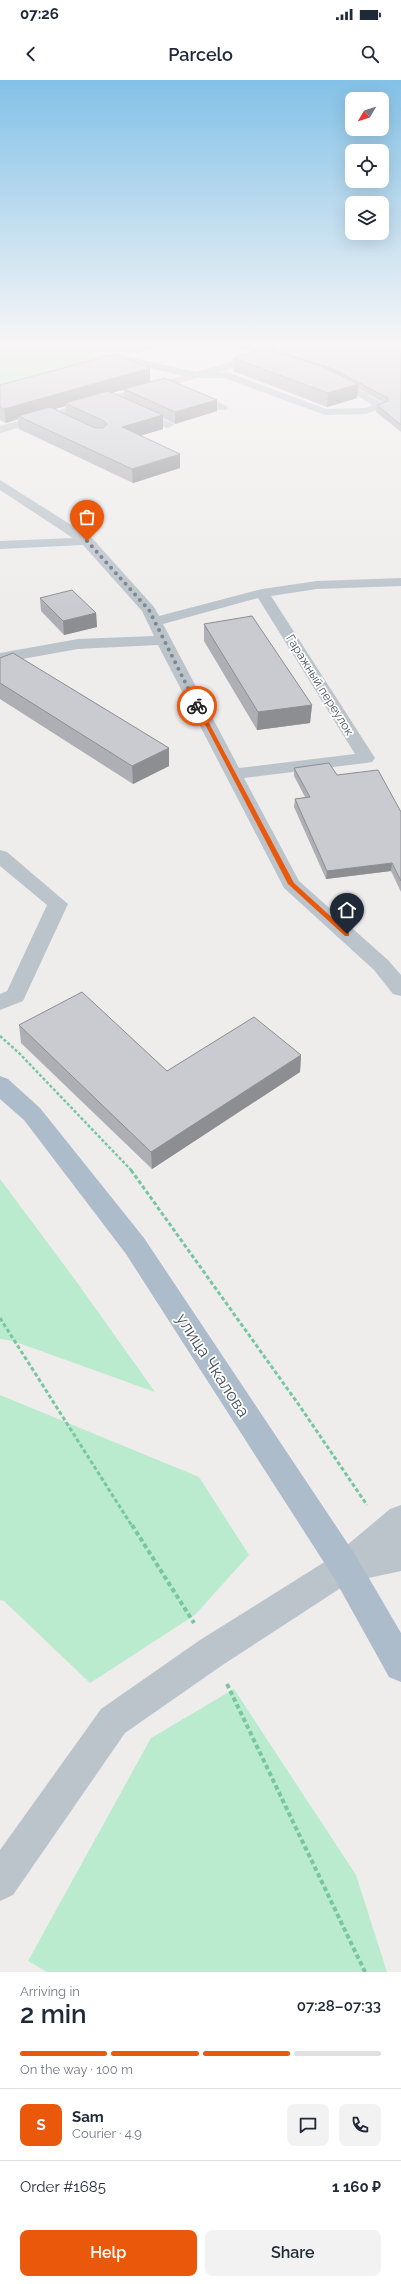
<!DOCTYPE html>
<meta charset="utf-8">
<style>
:root{--surface:#fff;--page:#f2f2f3;--text:#1f2937;--muted:#747a83;--line:#e0e1e3;--accent:#ea580c}
body{margin:0;font-family:Raleway,sans-serif;background:var(--page);color:var(--text);height:100vh;display:flex;flex-direction:column;font-size:15px;white-space:nowrap}
*{box-sizing:border-box;margin:0}
p{font-size:13px;color:var(--muted)}
.icon{flex:none;width:22px;height:22px;fill:none;stroke:currentColor;stroke-width:2;stroke-linecap:round;stroke-linejoin:round}
.map{position:relative;height:1892px;overflow:hidden}
.sheet{display:flex;flex-direction:column;background:var(--surface);flex:1}
.sheet>*{flex:none}
.needle{width:26px;rotate:231deg}
.fabs{position:absolute;left:345px;top:12px;display:grid;gap:8px}
.fabs a{display:grid;place-items:center;width:44px;height:44px;border-radius:8px;background:var(--surface);box-shadow:0 4px 16px #0002;font-size:20px}
.pin{position:absolute;display:grid;place-items:center;width:34px;height:34px;color:#fff;margin:-41px -17px;border-radius:50% 50% 50% 0;rotate:-45deg;box-shadow:0 0 4px #0007}
.pin .icon{rotate:45deg}
.courier{position:absolute;display:grid;place-items:center;width:40px;height:40px;margin:-20px;border:3px solid #ea580c;border-radius:50%;background:#fff;color:#222;box-shadow:0 1px 5px #0007}
.overview em{font-style:normal;font-weight:600}
.overview div{display:flex;flex-direction:column-reverse}
.overview{display:flex;align-items:center;justify-content:space-between;height:68px;padding:0 20px}
h1{font-size:26px;font-weight:600;line-height:30px}
.bar{display:grid;grid-template-columns:repeat(4,1fr);gap:6px 4px;align-content:center;height:48px;padding:0 20px}
.bar i{height:5px;border-radius:3px;background:var(--line)}
.bar .active{background:var(--accent)}
.bar p{grid-column:span 4}
.line{display:flex;align-items:center;gap:10px;padding:0 20px;border-top:1px solid var(--line)}
.line div{flex:1}
.round{display:grid;place-items:center;flex:none;width:42px;height:42px;border-radius:8px;background:var(--page)}
.button{display:flex;gap:8px;margin-top:auto;padding:8px 20px}
.button a{flex:1;height:46px;border-radius:8px;background:var(--accent);color:#fff;font-size:16px;font-weight:600;line-height:46px;text-align:center}
.button a+a{background:var(--page);color:var(--text)}
.status{display:flex;justify-content:space-between;align-items:center;height:28px;padding:0 20px;background:var(--surface);direction:ltr}
.status svg{height:11px;fill:currentColor}
header{display:flex;justify-content:space-between;align-items:center;height:52px;padding:0 20px;background:var(--surface);font-size:18px;font-weight:600}
.map>svg:first-child{display:block}
.green{fill:#bbebce}
.lines{fill:none;stroke-linecap:round;stroke-linejoin:round}
.path-far2{stroke:#76c79e;stroke-width:2.5;stroke-dasharray:3 2;stroke-linecap:butt}
.path-far1{stroke:#76c79e;stroke-width:3;stroke-dasharray:4 2.5;stroke-linecap:butt}
.path{stroke:#76c79e;stroke-width:4;stroke-dasharray:4.5 3;stroke-linecap:butt}
.minor{fill:#bbc4cb;fill-rule:evenodd}
.major{fill:#adbcca;fill-rule:evenodd}
.wall{fill:#aeafb4;fill-rule:evenodd}
.shaded-wall{fill:#8d8e92}
.building{fill:#cacbd1;stroke:#8d8e92}
.route{fill:#ea580c}
.done{stroke:#81878c;stroke-width:4;stroke-dasharray:0 7.2}
.labels{text-anchor:middle;dominant-baseline:central;stroke-width:3.5;stroke-linejoin:round;paint-order:stroke}
.far-street-label{font-size:12px;fill:#465058;stroke:#fff}
.near-street-label{font-size:17px;fill:#465058;stroke:#fff}
</style>
<div class="status"><b>07:26</b><svg viewBox="0 0 49 12"><path d="M0 12V9h3v3zM5 12V6h3v6zM10 12V3h3v9zM15 12V0h3v12zM26 1h20v11H26zM47 4h2v5h-2z"/></svg></div>
<header><svg class="icon" aria-label="back" viewBox="0 0 24 24"><path d="M15 5l-7 7 7 7"/></svg>Parcelo<svg class="icon" aria-label="search" viewBox="0 0 24 24"><circle cx="10" cy="10" r="6"/><path d="M15 15l6 6"/></svg></header>
<div class="map">
<svg width="401" height="1892" viewBox="0 0 401 1892">
<rect width="100%" height="100%" fill="#efecec"/>
<path class="green" d="M0,263H179L0,306Z
M0,1099L76,1201L155,1312L13,1261L0,1259Z
M0,1315L199,1397L249,1475L195,1535L90,1603L4,1521L0,1520Z
M234,1609L356,1795L387,1892H47L28,1881L151,1658Z"/>
<g class="lines">
<path class="path-far2" d="M0,956L19,973L132,1091"/>
<path class="path-far1" d="M131,1090L299,1325L367,1425
M0,1238L132,1446"/>
<path class="path" d="M132,1445L194,1543
M227,1604L365,1892"/>
<path class="minor" d="M290,263H300L297,268L273,282L250,283L219,292L229,293L326,329L365,328L373,325L343,308L326,302L325,300L330,297L351,304L387,326L366,334L325,335L224,298H197L0,353V346L183,296L129,283L102,288L97,285L98,283L129,277L196,292L250,277L265,278Z
M190,311L227,326L228,328L227,330H219L186,316V312Z
M136,328L172,343L174,345L168,348L164,347L132,333L130,331Z
M0,400L92,458L154,527L159,536L262,509L317,501L401,498V506L317,509L271,516L375,678L372,682L366,683L244,698L299,801L388,880L401,895V916L393,914L374,890L284,808L158,565L78,569L0,583V573L78,559L154,556L142,531L83,465L0,469V461L73,458L0,410ZM258,518L355,674L239,688L163,544Z
M0,770L7,772L68,824L23,921L0,930V914L7,911L47,825L0,786Z
M401,1425V1491L350,1502L224,1584L125,1653L13,1815L0,1821V1770L101,1629L200,1560L334,1476L390,1429Z"/>
<path class="major" d="M0,996L8,999L40,1028L144,1158L356,1476L401,1553V1602L389,1597L334,1498L126,1174L24,1040L0,1019Z"/>
</g>
<path class="wall" d="M231,263H287L273,272L283,275V273L401,263V352L376,332L377,325L384,323L358,308L357,318L327,327L233,291V278L253,272L231,265Z
M150,302L217,320V331L175,344L163,338V349L140,356L180,388L133,403L19,349L18,339L6,343L0,340V305ZM124,310V318L112,313ZM66,326V335L54,329Z
M40,518L96,533L97,547L64,555L41,531Z
M204,544L312,625L310,643L257,650L204,561Z
M0,578L169,668V686L133,704L0,619Z
M294,688L337,695L401,732V812L391,791L326,799L294,727L295,719L305,717L294,696Z
M19,945L167,991L301,975L300,992L152,1089L21,963Z"/>
<path class="shaded-wall" d="M278,263H287L267,276L262,270Z
M150,288V302L69,325L65,323L66,326L23,338L18,336V339L6,343L4,329Z
M358,304L357,318L327,327L328,313Z
M217,320V331L175,344V332Z
M163,335V349L122,361V347Z
M180,374V388L133,403L132,389Z
M96,533L97,547L64,555L63,541Z
M312,625L310,643L257,650L258,632Z
M169,668V686L133,704L132,686Z
M392,783L391,791L326,799L327,791Z
M301,975L300,992L152,1089L151,1072Z"/>
<path class="building" d="M243,263H278L267,270H262Z
M298,263H401V345L377,325L388,321V318L333,289L283,273Z
M260,270L274,272L319,285L358,304L328,313L233,278Z
M115,274L150,288L4,329L0,327V305Z
M165,298L217,320L175,332L124,309Z
M108,311L163,335L122,347L180,374L132,389L18,336L50,327L95,348H103L107,344L104,341L65,323Z
M72,510L96,533L63,541L40,518Z
M252,536L312,625L258,632L204,544Z
M13,573L169,668L132,686L0,603V578Z
M329,683L337,695L378,690L401,732V801L392,783L327,791L295,719L310,717L294,688Z
M82,912L167,991L254,937L301,975L151,1072L19,945Z"/>
<linearGradient id="sky" x2="0" y2="1"><stop stop-color="#83c1e7"/><stop offset="0.5" stop-color="#f8f6f6"/><stop offset="1" stop-color="#f8f6f6" stop-opacity="0"/></linearGradient>
<rect width="401" height="528" fill="url(#sky)"/>
<path class="route" d="M195,625L200,626L294,803L349,853V856H345L288,804Z"/>
<g class="lines">
<path class="done" d="M87,461L149,530L197,626"/>
</g>
<g class="labels">
<g class="far-street-label">
<text transform="translate(320 605) rotate(58)">Гаражный переулок</text>
</g>
<g class="near-street-label">
<text transform="translate(213 1285) rotate(57)">улица Чкалова</text>
</g>
</g>
</svg>
<div class="fabs">
<a><svg class="needle" viewBox="-14 -14 28 28"><path d="M0-13l5 13h-10z" fill="#e53935"/><path d="M0 13l5-13h-10z" fill="#747a83"/></svg></a>
<a><svg class="icon" aria-label="locate" viewBox="0 0 24 24"><circle cx="12" cy="12" r="6"/><path d="M12 2v4M12 18v4M2 12h4M18 12h4"/></svg></a>
<a><svg class="icon" aria-label="layers" viewBox="0 0 24 24"><path d="M12 4l9 5-9 5-9-5zM3 14l9 5 9-5"/></svg></a>
</div>
<div class="pin" style="left:87px;top:461px;background:#ea580c"><svg class="icon" aria-label="bag" viewBox="0 0 24 24"><path d="M5 8h14l-1 12H6zM9 8a3 3 0 0 1 6 0"/></svg></div>
<div class="pin" style="left:347px;top:854px;background:#1f2937"><svg class="icon" aria-label="home" viewBox="0 0 24 24"><path d="M3 11l9-7 9 7M6 9v11h12V9"/></svg></div>
<div class="courier" style="left:197px;top:626px"><svg class="icon" aria-label="bike" viewBox="0 0 24 24"><circle cx="6" cy="16" r="4"/><circle cx="18" cy="16" r="4"/><path d="M6 16l4-8h5l3 8M10 8l3 8H6M13 5h3"/></svg></div>
</div>
<section class="sheet">
<div class="overview"><div><h1>2 min</h1><p>Arriving in</p></div><em>07:28–07:33</em></div>
<div class="bar"><i class="active"></i><i class="active"></i><i class="active"></i><i></i><p>On the way · 100 m</p></div>
<div class="line" style="height:72px"><b class="round" style="background:var(--accent);color:#fff">S</b><div><b>Sam</b><p>Courier · 4.9</p></div><a class="round"><svg class="icon" aria-label="chat" viewBox="0 0 24 24"><path d="M4 5h16v11H9l-5 4z"/></svg></a><a class="round"><svg class="icon" aria-label="phone" viewBox="0 0 24 24"><path d="M5 4h4l2 5-3 2q2 4 5 5l2-3 5 2v4C11 20 4 13 5 4z"/></svg></a></div>
<div class="line" style="height:52px"><div>Order #1685</div><b>1 160 ₽</b></div>
<div class="button"><a>Help</a><a>Share</a></div>
</section>
